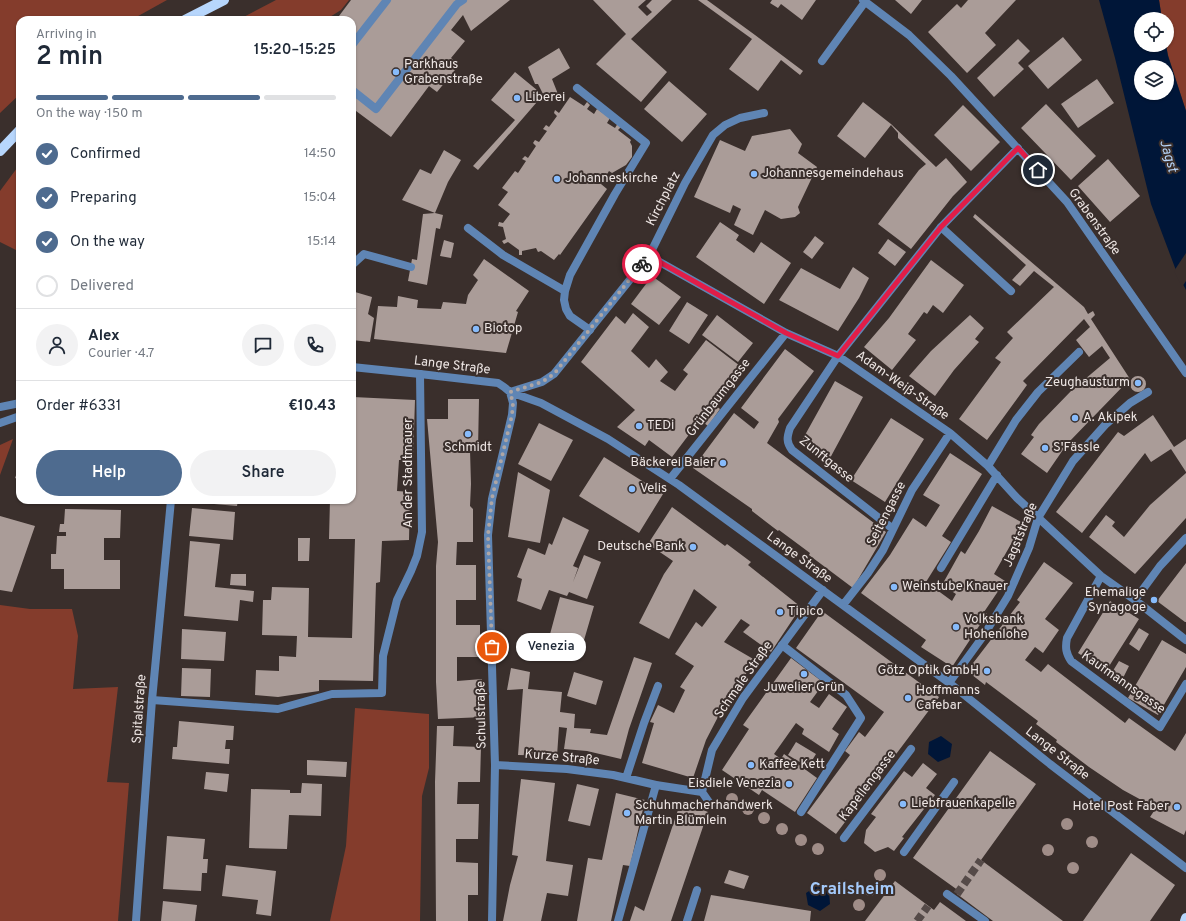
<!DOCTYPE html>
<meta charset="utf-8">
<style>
:root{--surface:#fff;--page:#f2f2f3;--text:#1f2937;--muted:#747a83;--line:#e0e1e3;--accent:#4e6b8f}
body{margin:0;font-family:Overpass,sans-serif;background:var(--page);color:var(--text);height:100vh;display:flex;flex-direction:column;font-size:15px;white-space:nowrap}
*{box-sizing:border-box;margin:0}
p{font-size:13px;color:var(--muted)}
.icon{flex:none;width:22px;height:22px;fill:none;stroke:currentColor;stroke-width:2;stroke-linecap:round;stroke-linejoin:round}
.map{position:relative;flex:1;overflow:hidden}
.drawer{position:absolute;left:16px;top:16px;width:340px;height:488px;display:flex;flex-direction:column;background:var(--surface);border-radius:12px;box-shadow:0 1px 3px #0004}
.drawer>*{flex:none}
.controls{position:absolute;left:1134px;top:12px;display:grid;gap:8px}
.controls a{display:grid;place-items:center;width:40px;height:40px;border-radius:50%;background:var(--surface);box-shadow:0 1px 3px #0004;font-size:20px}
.pin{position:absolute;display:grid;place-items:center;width:34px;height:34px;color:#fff;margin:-17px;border:2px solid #fff;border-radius:50%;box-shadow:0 1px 4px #0007}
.courier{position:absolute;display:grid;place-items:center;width:40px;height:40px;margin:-20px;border:3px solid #e11d48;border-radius:50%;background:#fff;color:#222;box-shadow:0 1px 5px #0007}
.bubble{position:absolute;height:28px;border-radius:14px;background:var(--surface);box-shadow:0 1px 3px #0004;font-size:13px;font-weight:600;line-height:28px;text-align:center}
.headline em{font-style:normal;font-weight:600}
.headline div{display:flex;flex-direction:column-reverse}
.headline{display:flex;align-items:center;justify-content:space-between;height:68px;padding:0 20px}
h1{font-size:26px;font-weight:600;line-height:30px}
.bar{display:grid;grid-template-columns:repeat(4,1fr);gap:6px 4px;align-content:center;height:48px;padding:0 20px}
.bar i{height:5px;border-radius:3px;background:var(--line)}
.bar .selected{background:var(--accent)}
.bar p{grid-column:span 4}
.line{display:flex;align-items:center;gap:10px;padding:0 20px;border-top:1px solid var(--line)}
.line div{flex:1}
.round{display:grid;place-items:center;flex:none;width:42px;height:42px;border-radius:21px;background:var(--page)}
ol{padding:0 20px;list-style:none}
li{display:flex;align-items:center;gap:12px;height:44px}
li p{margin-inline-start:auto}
li .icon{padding:4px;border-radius:50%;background:var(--accent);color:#fff;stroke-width:4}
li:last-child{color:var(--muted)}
li i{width:22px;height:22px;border:2px solid var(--line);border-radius:50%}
.cta{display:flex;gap:8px;margin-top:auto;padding:8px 20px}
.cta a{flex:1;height:46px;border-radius:24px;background:var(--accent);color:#fff;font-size:16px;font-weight:600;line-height:46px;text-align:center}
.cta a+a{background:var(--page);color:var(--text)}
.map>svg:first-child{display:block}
.green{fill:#843c2c}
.water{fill:#001638;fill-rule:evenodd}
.pier{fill:#3a2f2c}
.building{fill:#aa9c98}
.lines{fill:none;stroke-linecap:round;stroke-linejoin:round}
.street-tunnel{stroke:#554a48;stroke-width:8;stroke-dasharray:8 4;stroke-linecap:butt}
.lane{stroke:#5f85b4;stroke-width:8}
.street{stroke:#5f85b4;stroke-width:8}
.primary{stroke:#b7d6fc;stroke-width:10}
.tree{fill:#a08d88}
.done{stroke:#afa6a4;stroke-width:4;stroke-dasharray:0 7.2}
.route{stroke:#e11d48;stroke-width:5}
.poi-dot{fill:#87bbfb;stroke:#3a2f2c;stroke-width:1.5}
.labels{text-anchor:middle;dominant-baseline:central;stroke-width:4;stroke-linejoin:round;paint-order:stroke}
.poi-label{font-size:13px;fill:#eee6e4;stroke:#3a2f2c;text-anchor:start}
.street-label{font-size:13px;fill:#eee6e4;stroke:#3a2f2c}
.water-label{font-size:14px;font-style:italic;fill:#b6d4fa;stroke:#3a2f2c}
.district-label{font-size:17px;font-weight:bold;fill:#a4cafb;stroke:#3a2f2c}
</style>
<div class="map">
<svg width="1186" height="921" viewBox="0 0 1186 921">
<rect width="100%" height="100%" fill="#3a2f2c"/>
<path class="green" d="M0,0H167L131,20H20V94L0,113Z
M276,0H349L341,10L325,20H238Z
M1159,0H1186V111L1168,55L1166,45L1167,19H1162Z
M20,164V252L0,242V191Z
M13,439L0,475V445Z
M0,605L30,609H72L78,636L73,689L118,687L107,782L129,783L118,921H0Z
M355,708L429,714V768L422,796L420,921H330L346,846Z"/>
<path class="water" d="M1099,0H1159L1162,19H1141V45H1166L1168,56L1186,111V290L1177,273L1151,204L1115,58ZM1141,67H1167V93H1141Z
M941,736L952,744L950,757L938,762L928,754L929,742Z
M817,886L829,892L830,904L820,911L808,905L806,893Z"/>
<path class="pier" d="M1186,253V281L1182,287L1174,271Z"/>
<path class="building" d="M351,0H510L471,31L463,15L451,30L465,41L451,58L459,65L437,92L429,86L391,137L352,108V20H336Z
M593,0H646L638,7L647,16L652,12L646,6L652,0H672L631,39L667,72L641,102L596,64L626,34Z
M698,0H707L755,35L803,71L800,75L781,60L758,91L729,69L752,39Z
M772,0H816L802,20L781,4L778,8L770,3Z
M895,0H922L911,14Z
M968,0H1016L985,33L996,45L967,73L928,32L957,4L961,8Z
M1063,37L1082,60L1048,89L1028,66Z
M1018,39L1030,51L1018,63L1024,69L994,97L977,78Z
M559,48L570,68L552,79L560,99L546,100L538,84H535L528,67Z
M515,72L543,95L478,170L473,166L515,120L491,100Z
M1097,79L1114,103L1078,128L1061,104Z
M669,81L707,114L682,142L644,109Z
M570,97L584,106L587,102L590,105L587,109L594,114L597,109L610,118L607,123L615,128L618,123L622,126L618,130L631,140L630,142L632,146V157L626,165L612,173L609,171L601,184L607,189L560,255L559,254L554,260L541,251L538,252L536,248L522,251V255H519V250L508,242L504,244L502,241L506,239L503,227L498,226L499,222L503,223L510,214L498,205L508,192L502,188L515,171L518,173L526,161L522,159L525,156L528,158L536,146L533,143L535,140L539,142L547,131L543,129L546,125L549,127L557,116L554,113L555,110L559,113Z
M863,102L891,124L936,167L946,158L967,182L953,196L911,249L878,224L919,170L926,164L898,138V133L891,125L865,158L837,136Z
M1046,104L1096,156L1071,180L1021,128Z
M963,105L1000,142L971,171L934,135Z
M790,129L802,144L798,153L817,167L798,207L800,213L795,217L781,219L765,210L753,235L734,225L741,209L733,205L730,213L694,197L720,140L745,151L752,136Z
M444,150L461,160L448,182L435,213L402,200L420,169L431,174Z
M1108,159L1140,196L1110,222L1078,186Z
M435,213L443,215L440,229L436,228L427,285L408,281L412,259L417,260L423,214Z
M975,214L1084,307L1088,314L1093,311L1095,315L1091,319L1130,379L1067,444L1047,473L1021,454L1034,437L1031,435L1039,424L1072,390L1110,358L1102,346L1089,357L1076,340L1090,327L1084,319L1023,381L1027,385L987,440L959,419L1001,362L995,358L1013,338L1007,332L1054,287L1034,271L1020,286L1012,280L1026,265L973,217Z
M720,222L739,235L736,240L754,253L761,242L791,263L764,304L696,257Z
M815,236L824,243L812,259L803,252Z
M888,239L906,252L895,266L878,253Z
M444,240L454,243L451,258L440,256Z
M484,259L529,291L516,311L518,312L506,353L374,339L378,306L397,307L398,296L418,300L417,308L441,309L443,302L466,304L468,295L478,280L473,275Z
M931,260L964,285L943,313L933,305L927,314L924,312L908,334L916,340L892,370L864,347L889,318Z
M853,267L869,278L859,298L838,331L779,300L801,268L840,289Z
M652,276L681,297L659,325L631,304Z
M355,292L372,297L368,314L374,318L370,342L352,340V308Z
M687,302L708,315L689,344L669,331Z
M633,313L649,327L631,351L649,368L656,359L668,372L660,381L675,391L688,374L683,370L706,340L744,369L716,406L720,409L708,426L700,420L672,457L649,440L645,446L617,427L635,410L581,362L616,316L625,324Z
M717,315L753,343L738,362L702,335Z
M970,315L984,328L975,339L979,342L954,370L935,396L909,376L931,351Z
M785,349L814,371L778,419L779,422L767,443L886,532L853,588L809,555L810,553L779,530L778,531L752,511V509L693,468L734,413L754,429L759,422L741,408Z
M1130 384a8 8 0 1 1 16 0a8 8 0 1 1-16 0Z
M835,381L863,397L829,460L800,444Z
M353,397L415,400L413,460H399L397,491L410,492L409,540L382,541L380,582L376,583L373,681L319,680V691L278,697L255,695L256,670L279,671V656L296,657L297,636L262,635L263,600H271L272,587L309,588L308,637L352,638L355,539H329L330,500H352Z
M448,399H479L478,450H470L471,484L470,506L473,509V542H457L456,565H476V600H456V625H480V657H457V681L482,679L484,717L438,719L436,682V566L438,542L427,419H448Z
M1153,415L1174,447L1186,439V472L1171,449L1151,462L1145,453L1082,533L1056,512L1118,432L1124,436Z
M891,418L924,439L885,502L851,480Z
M539,423L573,440L551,481L518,464Z
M950,453L982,474L942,536L951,542L926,582L952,601L956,594L942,585L961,551L965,554L979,531L992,506L1023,523L994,574L1005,581L984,612L987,614L952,667L921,647L926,640L861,593L890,555L913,518L926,527L940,505L923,495Z
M604,457L663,494L639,533L579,496Z
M20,465V480L15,478Z
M518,472L550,490L540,543L508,537Z
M1186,473V518L1135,574L1089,537L1106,515L1115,522L1112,526L1124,537L1150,505Z
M191,500H238L237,506L191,502Z
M672,507L725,546L727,544L751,562L748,565L801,607L771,652L743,632L750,625L741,619L724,642L755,660L720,713L706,740L693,778L642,763L654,723L650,722L658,705L674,713L685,690L680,687L694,666L675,654L696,622L702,627L717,607L694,589L669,639L639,623L664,574L673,561L648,544Z
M192,508L235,512L233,540L189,536Z
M65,509L121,510L120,538H104V560H120V589H64V569H51V554H56L57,536H66V532H59L60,524H64Z
M0,516L35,526L12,592L0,590Z
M563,517L589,530L573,566L578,568L573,582L584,555L601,562L587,599L569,592L567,596L549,590L541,610L517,601L522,579L517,577L528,548L545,555L549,543L552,545Z
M298,538H310L309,561H298Z
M190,541L220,544L215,587L254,591L253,602L240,600L238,621L184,616Z
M1044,562L1073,583L1045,619L1059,630L1043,653L1035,647L1025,660L1041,672L1048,664L1125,723L1129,718L1175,751L1186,733V830L1184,835L1150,817L1156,808L1123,790L1089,767L1056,742L1057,740L1036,724L1038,721L986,682L985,685L967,671L1020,602L1017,600Z
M1186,563V622H1185L1157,601Z
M231,574H246V586L230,585Z
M560,597L594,606L582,647L549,638Z
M1110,601L1139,619L1106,671L1078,653Z
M822,611L939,697L836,834L807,813L850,755L845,751L859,732L865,737L884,712L796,648Z
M1139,628L1149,634L1139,651L1129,644Z
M182,629L226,632L224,661L181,659Z
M1162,640L1186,654V667L1158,715L1128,698Z
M634,657L652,663L629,729L621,759L587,751L564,749L567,728L559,727L557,756L518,755L523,689L507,690L511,668L530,672L528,689L562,692L560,712L575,714L574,728L591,729L590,733L607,735Z
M791,658L824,683L810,702L819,708L829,694L847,707L832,729L839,734L829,752L802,734L804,729L796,723L774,754L781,759L784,754L817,778L795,812L762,790L759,795L722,770L749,729L743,725Z
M1119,661L1129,666L1122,680L1111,674Z
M182,668L211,669L210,697L181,696Z
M574,672L603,681L596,705L567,696Z
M179,721L234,726L233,740H226L225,749H230L229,764L172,759L173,747H177Z
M437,726H454L453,746L481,747L480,782H458L457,804H479L478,839H456V862L478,863V895H468V921H436L435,782Z
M796,742L816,754L808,767L788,755Z
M990,751L1036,784L981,860L1063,921H993L957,894L959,891L913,858Z
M307,760L347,762L346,777L307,775Z
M923,763L937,774L926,788L935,795L902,837L904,838L894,851L888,847L875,852L864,843L866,830L876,817L871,814L904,771L912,777Z
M206,772L229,774L227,792L204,789Z
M521,779L555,783L546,861L573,865L568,896L547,893L541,921H503L510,885L518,856L512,855Z
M302,783L322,784L321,816L289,815L287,849L249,848L251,789L290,790V793H301Z
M577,784L599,789L590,826L568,821Z
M616,793L645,800L630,866L623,865L611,921H577L588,858L602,860Z
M681,801L708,812L671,921H630L635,906L644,911Z
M167,836L205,839L203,859H208L207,873H202L201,891L163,889Z
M1131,853L1175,885L1150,921H1083Z
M226,865L276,871L271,916L256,914L258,900L222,896Z
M729,870L749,876L744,889L724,883Z
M895,881L934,910L940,902L966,921H865Z
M711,895L811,911L810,921H704Z
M163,901L197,905L195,921H161Z"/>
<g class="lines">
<path class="street-tunnel" d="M957,894L981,860
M917,921L928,906"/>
<path class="lane" d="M352,45L387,0
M822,61L865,2
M577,88L646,143L615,194L570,275L565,291L564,300L566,309L570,316L590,330
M352,90L376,109L457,4L463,0
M941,227L1011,291
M468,228L503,255L565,291
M352,265L364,254L411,267
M782,645L846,695L861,718L801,812
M152,700L278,709L332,694L382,693L383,656L397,600L411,571L417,556L422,532L420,374
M618,921L656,785"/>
<path class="street" d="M863,0L909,35L951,76L1067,202L1186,373
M649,256L786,333L838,356L950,433L988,466L1017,498L1101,576L1135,600L1186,640
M352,367L420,374L498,383L504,387L510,392L541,403L608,439L679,485L952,685L1050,764L1186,868
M510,392L542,382L554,374L649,256L685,183L713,135L725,125L740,118L764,113
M0,407L20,403
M0,423L20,416
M988,466L1016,420L1038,392L1079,352
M670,479L786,333
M893,529L792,450C786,442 787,437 790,428L838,356L941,227L1018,148
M941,568L997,475
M1101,576L1067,638C1065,648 1066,653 1071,661L1160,727L1186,684
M1135,600L1160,566L1186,538
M843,605L868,573L883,550L912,490L950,433
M949,683L984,635L1008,596L1029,548L1038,518L1073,461L1105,425L1130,403L1148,392
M495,765L567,769L613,775L656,785L702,792
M626,778L644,723L658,686
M702,792L712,750L743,698L823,590
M702,792L711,805
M844,838L911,749
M904,852L954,782
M947,894L985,921
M136,921L152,700L171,500
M492,921L495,765L488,535L492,499L512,415L513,403L510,392
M687,921L697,890"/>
<path class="primary" d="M185,20L224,0
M0,151L20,130
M1185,921L1186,918"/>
</g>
<g class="tree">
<circle cx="732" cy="799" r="6"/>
<circle cx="748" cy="809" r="6"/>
<circle cx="764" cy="818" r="6"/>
<circle cx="1067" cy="824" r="6"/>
<circle cx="782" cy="829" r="6"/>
<circle cx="801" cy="840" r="6"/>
<circle cx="1092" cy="842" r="6"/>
<circle cx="818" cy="849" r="6"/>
<circle cx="1048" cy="850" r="6"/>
<circle cx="1073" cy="868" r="6"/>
<circle cx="880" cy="875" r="6"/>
<circle cx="870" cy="890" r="6"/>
<circle cx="859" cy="905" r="6"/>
</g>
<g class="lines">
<path class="done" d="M492,647L488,535L492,498L512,415L513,403L510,392L542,382L554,374L642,264"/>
<path class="route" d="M642,264L649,256L786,333L838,356L941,227L1018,148L1038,170"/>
</g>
<g class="poi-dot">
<circle cx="396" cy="72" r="4"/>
<circle cx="517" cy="98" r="4"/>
<circle cx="754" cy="174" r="4"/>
<circle cx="557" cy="179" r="4"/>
<circle cx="476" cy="329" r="4"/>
<circle cx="1138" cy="383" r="4"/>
<circle cx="1075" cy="418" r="4"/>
<circle cx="639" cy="426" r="4"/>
<circle cx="468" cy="434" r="4"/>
<circle cx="1045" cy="448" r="4"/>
<circle cx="723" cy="463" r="4"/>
<circle cx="632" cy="489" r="4"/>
<circle cx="693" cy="547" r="4"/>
<circle cx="894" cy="587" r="4"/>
<circle cx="1154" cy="600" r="4"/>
<circle cx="780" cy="612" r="4"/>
<circle cx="956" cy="627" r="4"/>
<circle cx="987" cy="671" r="4"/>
<circle cx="804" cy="674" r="4"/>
<circle cx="908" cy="698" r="4"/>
<circle cx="751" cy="765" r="4"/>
<circle cx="789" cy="784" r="4"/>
<circle cx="903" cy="804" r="4"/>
<circle cx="1177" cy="807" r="4"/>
<circle cx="627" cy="813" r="4"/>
</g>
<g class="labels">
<g class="poi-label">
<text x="404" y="65">Parkhaus<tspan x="404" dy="15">Grabenstraße</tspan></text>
<text x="525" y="98">Liberei</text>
<text x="762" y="174">Johannesgemeindehaus</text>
<text x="565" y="179">Johanneskirche</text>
<text x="484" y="329">Biotop</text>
<text x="1130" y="383" text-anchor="end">Zeughausturm</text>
<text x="1083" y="418">A. Akipek</text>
<text x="647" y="426">TEDi</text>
<text x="468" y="448" text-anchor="middle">Schmidt</text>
<text x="1053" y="448">S'Fässle</text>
<text x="715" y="463" text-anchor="end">Bäckerei Baier</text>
<text x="640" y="489">Velis</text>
<text x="685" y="547" text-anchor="end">Deutsche Bank</text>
<text x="902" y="587">Weinstube Knauer</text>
<text x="1146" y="593" text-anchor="end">Ehemalige<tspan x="1146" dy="15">Synagoge</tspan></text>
<text x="788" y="612">Tipico</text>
<text x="964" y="620">Volksbank<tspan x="964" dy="15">Hohenlohe</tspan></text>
<text x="979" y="671" text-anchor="end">Götz Optik GmbH</text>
<text x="804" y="688" text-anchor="middle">Juwelier Grün</text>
<text x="916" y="691">Hoffmanns<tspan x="916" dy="15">Cafebar</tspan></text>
<text x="759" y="765">Kaffee Kett</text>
<text x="781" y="784" text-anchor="end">Eisdiele Venezia</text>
<text x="911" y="804">Liebfrauenkapelle</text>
<text x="635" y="806">Schuhmacherhandwerk<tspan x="635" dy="15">Martin Blümlein</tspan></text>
<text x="1169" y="807" text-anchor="end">Hotel Post Faber</text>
</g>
<g class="street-label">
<text transform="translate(664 199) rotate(-63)">Kirchplatz</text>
<text transform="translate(1094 222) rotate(54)">Grabenstraße</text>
<text transform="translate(452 366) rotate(7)">Lange Straße</text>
<text transform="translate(902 386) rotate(35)">Adam-Weiß-Straße</text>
<text transform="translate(719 398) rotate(-52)">Grünbaumgasse</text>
<text transform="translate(826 460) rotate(39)">Zunftgasse</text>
<text transform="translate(409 473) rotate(-90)">An der Stadtmauer</text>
<text transform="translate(887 514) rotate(-63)">Seitengasse</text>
<text transform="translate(1021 535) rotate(-67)">Jagststraße</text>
<text transform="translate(799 558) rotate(36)">Lange Straße</text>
<text transform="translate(744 680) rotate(-55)">Schmale Straße</text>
<text transform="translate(1123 683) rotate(35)">Kaufmannsgasse</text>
<text transform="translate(140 709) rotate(-86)">Spitalstraße</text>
<text transform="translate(482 715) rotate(-91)">Schulstraße</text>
<text transform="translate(1057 754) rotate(38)">Lange Straße</text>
<text transform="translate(562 758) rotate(5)">Kurze Straße</text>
<text transform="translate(868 786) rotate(-53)">Kapellengasse</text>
</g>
<g class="water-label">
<text transform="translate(1168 156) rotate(74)">Jagst</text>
</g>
<g class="district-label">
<text x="852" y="890">Crailsheim</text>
</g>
</g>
</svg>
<div class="controls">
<a><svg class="icon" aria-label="locate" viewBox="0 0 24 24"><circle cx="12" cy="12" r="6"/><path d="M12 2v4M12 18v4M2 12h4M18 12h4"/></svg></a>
<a><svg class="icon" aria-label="layers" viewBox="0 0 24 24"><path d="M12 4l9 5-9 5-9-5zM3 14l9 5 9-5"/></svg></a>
</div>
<div class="pin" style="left:492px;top:647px;background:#ea580c"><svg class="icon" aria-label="bag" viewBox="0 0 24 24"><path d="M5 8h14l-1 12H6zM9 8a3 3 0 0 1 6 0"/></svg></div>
<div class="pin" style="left:1038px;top:170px;background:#1f2937"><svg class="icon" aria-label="home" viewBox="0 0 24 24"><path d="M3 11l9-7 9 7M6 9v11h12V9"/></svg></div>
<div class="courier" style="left:642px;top:264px"><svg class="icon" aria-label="bike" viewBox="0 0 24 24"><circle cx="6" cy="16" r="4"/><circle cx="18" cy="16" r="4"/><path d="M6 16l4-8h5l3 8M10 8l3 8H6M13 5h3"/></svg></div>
<div class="bubble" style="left:516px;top:633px;width:70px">Venezia</div>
<section class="drawer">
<div class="headline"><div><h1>2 min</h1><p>Arriving in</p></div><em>15:20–15:25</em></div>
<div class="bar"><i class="selected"></i><i class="selected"></i><i class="selected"></i><i></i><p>On the way · 150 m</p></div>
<ol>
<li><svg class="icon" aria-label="check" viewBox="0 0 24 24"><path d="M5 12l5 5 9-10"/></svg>Confirmed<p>14:50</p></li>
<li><svg class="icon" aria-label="check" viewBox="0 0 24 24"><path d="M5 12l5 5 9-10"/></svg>Preparing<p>15:04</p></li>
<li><svg class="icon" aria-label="check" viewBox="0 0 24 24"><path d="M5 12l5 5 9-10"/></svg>On the way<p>15:14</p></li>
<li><i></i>Delivered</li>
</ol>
<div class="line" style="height:72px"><a class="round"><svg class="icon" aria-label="person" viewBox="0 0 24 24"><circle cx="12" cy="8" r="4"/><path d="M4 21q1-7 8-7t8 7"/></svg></a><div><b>Alex</b><p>Courier · 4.7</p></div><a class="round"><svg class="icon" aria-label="chat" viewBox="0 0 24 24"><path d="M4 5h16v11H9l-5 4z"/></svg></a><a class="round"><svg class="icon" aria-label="phone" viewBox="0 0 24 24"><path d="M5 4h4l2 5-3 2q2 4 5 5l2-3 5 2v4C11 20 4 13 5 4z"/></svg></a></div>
<div class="line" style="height:52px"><div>Order #6331</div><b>€10.43</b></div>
<div class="cta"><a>Help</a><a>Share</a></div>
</section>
</div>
